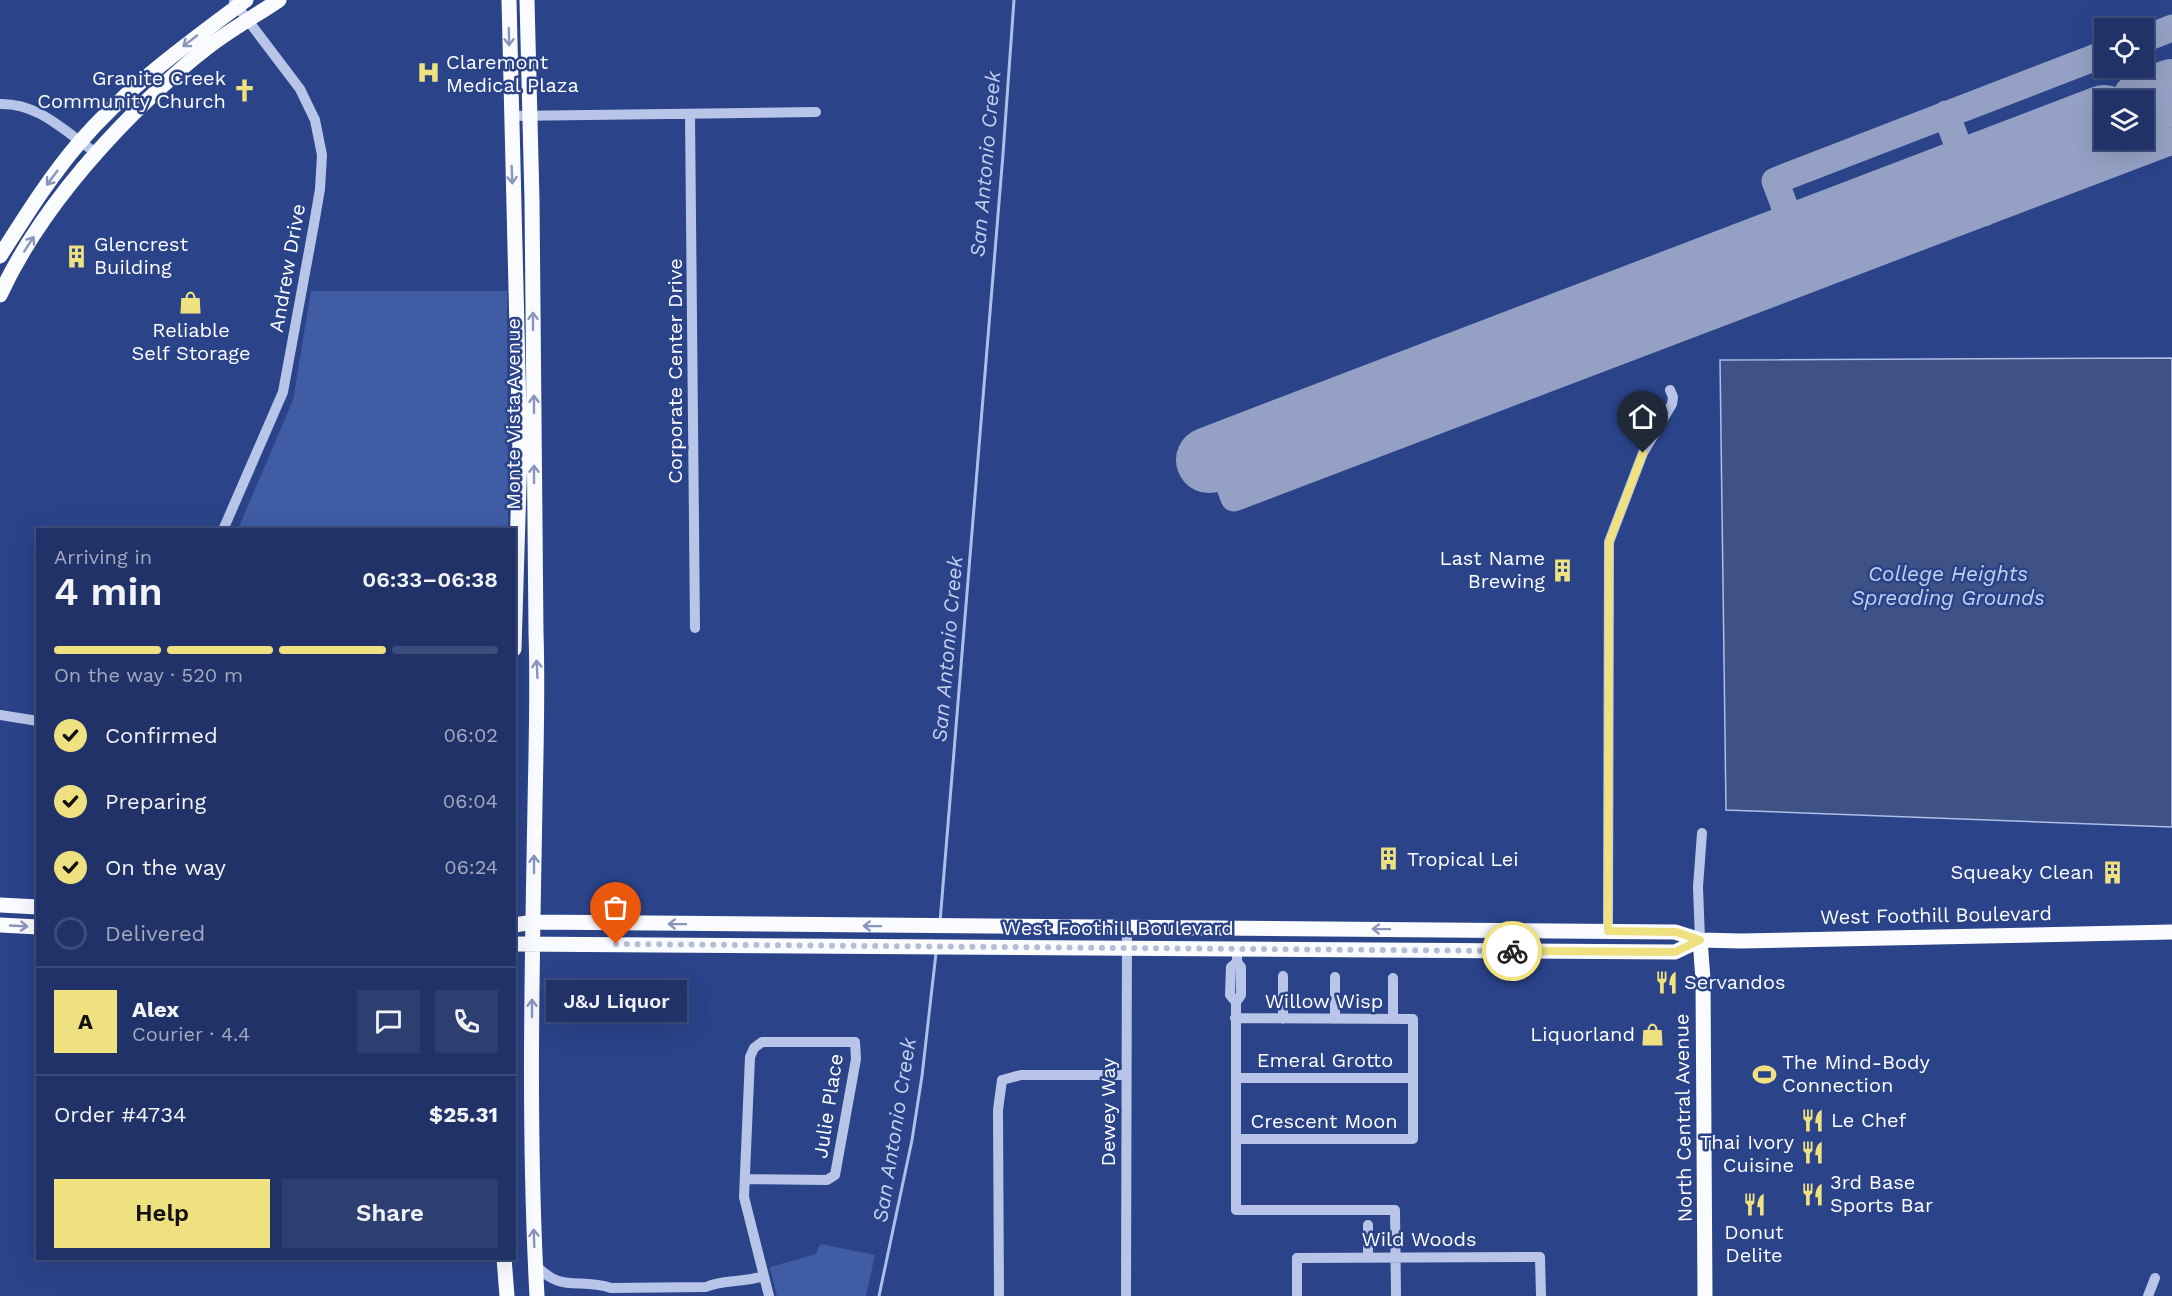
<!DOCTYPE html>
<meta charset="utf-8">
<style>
:root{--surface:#203267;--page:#2d3e70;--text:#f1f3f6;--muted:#a2aac0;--line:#3d4d7b;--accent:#efe180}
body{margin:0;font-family:"Work Sans",sans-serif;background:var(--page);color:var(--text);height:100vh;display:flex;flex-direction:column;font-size:22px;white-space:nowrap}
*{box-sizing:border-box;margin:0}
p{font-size:20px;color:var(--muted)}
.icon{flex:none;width:33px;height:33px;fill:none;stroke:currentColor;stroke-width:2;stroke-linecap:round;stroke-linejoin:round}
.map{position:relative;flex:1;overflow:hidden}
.details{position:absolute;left:36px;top:528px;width:480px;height:732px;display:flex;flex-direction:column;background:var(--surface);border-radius:0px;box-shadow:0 6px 24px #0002,0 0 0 2px var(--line)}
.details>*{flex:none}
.controls{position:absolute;left:2094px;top:18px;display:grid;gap:12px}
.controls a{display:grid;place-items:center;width:60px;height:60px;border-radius:0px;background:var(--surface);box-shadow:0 6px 24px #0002,0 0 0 2px var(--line);font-size:30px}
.pin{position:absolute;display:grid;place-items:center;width:51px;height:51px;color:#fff;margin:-62px -26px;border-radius:50% 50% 50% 0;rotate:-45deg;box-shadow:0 0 6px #0007}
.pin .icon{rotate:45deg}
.courier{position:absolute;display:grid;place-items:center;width:60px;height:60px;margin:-30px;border:4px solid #efe180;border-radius:50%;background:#fff;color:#222;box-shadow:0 2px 8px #0007}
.bubble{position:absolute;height:42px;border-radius:0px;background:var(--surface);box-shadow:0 6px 24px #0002,0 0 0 2px var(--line);font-size:20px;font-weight:600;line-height:42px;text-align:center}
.summary em{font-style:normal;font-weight:600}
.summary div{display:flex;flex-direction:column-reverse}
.summary{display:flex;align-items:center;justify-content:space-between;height:102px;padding:0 18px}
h1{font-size:39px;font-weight:600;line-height:45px}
.bar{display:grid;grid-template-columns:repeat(4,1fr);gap:9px 6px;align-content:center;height:72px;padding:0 18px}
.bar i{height:8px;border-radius:4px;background:var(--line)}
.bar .selected{background:var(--accent)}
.bar p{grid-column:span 4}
.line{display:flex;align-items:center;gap:15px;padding:0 18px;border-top:2px solid var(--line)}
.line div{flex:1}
.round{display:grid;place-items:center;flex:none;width:63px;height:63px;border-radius:0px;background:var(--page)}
ol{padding:0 18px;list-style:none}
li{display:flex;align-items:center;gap:18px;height:66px}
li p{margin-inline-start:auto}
li .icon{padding:6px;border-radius:50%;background:var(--accent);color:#111;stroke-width:4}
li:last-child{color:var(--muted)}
li i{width:33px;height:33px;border:3px solid var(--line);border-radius:50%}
.primary-button{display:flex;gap:12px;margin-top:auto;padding:12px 18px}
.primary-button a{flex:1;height:69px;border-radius:0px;background:var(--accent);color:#111;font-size:24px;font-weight:600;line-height:69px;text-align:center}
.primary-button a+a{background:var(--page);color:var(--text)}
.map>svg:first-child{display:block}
.green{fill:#3f5ca5}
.water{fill:#3f5285;stroke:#adbee8;stroke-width:1.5}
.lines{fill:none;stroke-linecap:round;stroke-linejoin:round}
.stream{stroke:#adbee8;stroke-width:3}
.taxiway{stroke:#94a1c4;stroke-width:27}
.runway{stroke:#94a1c4;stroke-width:66}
.minor{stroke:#b8c5e8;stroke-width:10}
.major{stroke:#fafbfe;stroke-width:15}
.oneway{stroke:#8896be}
.done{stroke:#b4bdd6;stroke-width:6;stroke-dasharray:0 10.8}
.route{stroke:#efe180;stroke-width:8}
.labels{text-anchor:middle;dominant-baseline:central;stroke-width:5;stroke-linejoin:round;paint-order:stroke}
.poi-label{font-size:20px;fill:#fff;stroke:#2a4389;text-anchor:start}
.street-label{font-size:20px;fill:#fff;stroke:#2a4389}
.water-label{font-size:21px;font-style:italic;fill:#c3d0f0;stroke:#2a4389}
</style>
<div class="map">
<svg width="2172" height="1296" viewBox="0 0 2172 1296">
<rect width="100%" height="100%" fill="#2a4389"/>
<path class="green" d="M311,291H507L508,529H238L293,400Z
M820,1244L875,1255L866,1296H777L770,1267L816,1254Z"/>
<path class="water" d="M2172,358V827L1726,810L1720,360Z"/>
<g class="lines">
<path class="stream" d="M940,922L1003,154L1014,0
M879,1296L912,1140L922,1076L936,953"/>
<path class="taxiway" d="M2144,39L2172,28
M1946,114L1984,213
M1812,278L1775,181L2104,54
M1462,363L1478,405
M1218,456L1234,498L2172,141"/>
<path class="runway" d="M2144,103L2172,92
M1209,460L2104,118"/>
<path class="minor" d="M0,104C39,103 65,132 95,152
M690,114L695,628
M510,116L816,112
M223,530L283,392L314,224L320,189L322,155L315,120L300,89L234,2
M0,715L38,721
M1608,931L1609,542L1643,453L1672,404L1673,397L1670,390
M1700,940L1698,887L1702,833
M1237,949V962L1241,967V995L1236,1002V1210H1395L1396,1296
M1283,976V1019
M1236,1002L1230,995L1231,967L1237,962
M1235,1018L1413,1019V1139H1236
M1335,1019V977
M1393,1019V978
M1236,1078H1413
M745,1179L827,1180L835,1175L856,1059L855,1042H762L754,1048L750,1057L744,1197L769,1296
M1368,1257V1225
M535,1264C561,1294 579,1277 611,1288L706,1287C724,1279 744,1283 763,1276
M999,1296L998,1110L1002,1080L1021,1075H1126
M1126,1296L1127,928
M1297,1296V1258L1540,1257L1541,1296
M2148,1296L2155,1278"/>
<path class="major" d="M509,0L520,453L514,649
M527,0L532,200L536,633C538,691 536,748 535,805C532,969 528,1133 537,1296
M0,256C25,217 49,178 79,143C127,87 187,44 246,0
M0,295C32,226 81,166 135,112C157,91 179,69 203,51C226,32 254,17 279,0
M0,905L38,907
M0,925L38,927
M514,925L534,922L1675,932L1700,940L1741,941L2172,932
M1700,940L1703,979L1705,1296
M514,944L1675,952L1700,940
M504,1258L507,1296"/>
</g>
<defs><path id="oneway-shaft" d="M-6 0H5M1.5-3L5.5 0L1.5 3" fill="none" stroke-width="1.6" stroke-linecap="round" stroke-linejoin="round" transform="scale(1.5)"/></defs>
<g class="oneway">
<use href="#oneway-shaft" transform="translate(509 37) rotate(89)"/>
<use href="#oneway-shaft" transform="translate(190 41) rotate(142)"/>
<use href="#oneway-shaft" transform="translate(512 175) rotate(88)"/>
<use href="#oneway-shaft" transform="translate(52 178) rotate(127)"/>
<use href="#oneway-shaft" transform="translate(29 244) rotate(-57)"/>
<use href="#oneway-shaft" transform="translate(533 321) rotate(-90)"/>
<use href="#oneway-shaft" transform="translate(534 404) rotate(-90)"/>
<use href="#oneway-shaft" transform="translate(534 474) rotate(-90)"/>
<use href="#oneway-shaft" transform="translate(537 669) rotate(-93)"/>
<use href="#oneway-shaft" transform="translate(534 864) rotate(-90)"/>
<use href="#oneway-shaft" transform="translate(677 924) rotate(-179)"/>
<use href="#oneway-shaft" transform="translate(19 926) rotate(3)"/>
<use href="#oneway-shaft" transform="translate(872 926) rotate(-179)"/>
<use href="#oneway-shaft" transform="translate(1381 929) rotate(-179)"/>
<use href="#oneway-shaft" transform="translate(532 1008) rotate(-90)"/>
<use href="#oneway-shaft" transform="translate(534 1238) rotate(-92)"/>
</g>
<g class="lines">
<path class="done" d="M616,944L1512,951"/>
<path class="route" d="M1512,951L1675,952L1700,940L1676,932L1608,931L1609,542L1643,453"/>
</g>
<defs>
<symbol id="hospital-bare" viewBox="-9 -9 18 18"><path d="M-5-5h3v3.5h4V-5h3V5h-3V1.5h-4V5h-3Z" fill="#efe180" stroke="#2a4389" stroke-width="2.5" paint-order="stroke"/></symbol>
<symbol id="church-bare" viewBox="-9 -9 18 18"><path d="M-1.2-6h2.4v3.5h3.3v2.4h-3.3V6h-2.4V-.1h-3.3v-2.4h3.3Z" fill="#efe180" stroke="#2a4389" stroke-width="2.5" paint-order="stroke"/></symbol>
<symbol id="building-bare" viewBox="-9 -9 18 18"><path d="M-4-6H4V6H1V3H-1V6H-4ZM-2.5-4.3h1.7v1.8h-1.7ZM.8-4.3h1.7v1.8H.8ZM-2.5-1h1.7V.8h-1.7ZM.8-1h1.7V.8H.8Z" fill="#efe180" stroke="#2a4389" stroke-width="2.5" paint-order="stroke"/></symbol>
<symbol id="shop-bare" viewBox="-9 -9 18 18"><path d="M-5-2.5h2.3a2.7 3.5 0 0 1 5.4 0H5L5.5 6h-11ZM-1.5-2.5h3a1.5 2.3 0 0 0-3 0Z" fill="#efe180" stroke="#2a4389" stroke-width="2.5" paint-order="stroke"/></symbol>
<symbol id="restaurant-bare" viewBox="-9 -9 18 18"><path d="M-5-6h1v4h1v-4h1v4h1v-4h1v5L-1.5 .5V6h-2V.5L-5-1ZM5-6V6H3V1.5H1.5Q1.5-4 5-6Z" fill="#efe180" stroke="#2a4389" stroke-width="2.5" paint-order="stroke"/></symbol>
<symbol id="stadium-bare" viewBox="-9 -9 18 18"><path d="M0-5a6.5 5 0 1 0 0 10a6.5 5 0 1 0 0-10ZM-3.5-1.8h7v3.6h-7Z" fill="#efe180" stroke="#2a4389" stroke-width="2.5" paint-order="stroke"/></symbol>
</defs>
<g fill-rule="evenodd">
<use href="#hospital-bare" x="412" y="56" width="33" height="33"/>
<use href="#church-bare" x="228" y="74" width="33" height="33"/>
<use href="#building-bare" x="60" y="240" width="33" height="33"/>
<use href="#shop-bare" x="174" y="286" width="33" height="33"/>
<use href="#building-bare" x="1546" y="554" width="33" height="33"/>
<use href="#building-bare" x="1372" y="842" width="33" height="33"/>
<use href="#building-bare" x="2096" y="856" width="33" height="33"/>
<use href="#restaurant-bare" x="1650" y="966" width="33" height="33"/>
<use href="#shop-bare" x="1636" y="1018" width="33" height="33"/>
<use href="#stadium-bare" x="1748" y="1058" width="33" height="33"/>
<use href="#restaurant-bare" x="1796" y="1104" width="33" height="33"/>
<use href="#restaurant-bare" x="1796" y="1136" width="33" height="33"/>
<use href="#restaurant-bare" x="1796" y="1178" width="33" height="33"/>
<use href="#restaurant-bare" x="1738" y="1188" width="33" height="33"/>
</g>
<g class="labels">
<g class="poi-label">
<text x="446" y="62">Claremont<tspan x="446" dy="23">Medical Plaza</tspan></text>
<text x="226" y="78" text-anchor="end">Granite Creek<tspan x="226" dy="23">Community Church</tspan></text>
<text x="94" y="244">Glencrest<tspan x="94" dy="23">Building</tspan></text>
<text x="191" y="330" text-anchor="middle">Reliable<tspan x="191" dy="23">Self Storage</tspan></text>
<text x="1545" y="558" text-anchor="end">Last Name<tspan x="1545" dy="23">Brewing</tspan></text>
<text x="1407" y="859">Tropical Lei</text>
<text x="2094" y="872" text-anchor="end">Squeaky Clean</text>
<text x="1684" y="982">Servandos</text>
<text x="1635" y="1034" text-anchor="end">Liquorland</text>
<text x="1782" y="1062">The Mind-Body<tspan x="1782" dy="23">Connection</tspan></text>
<text x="1831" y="1120">Le Chef</text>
<text x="1794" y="1142" text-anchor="end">Thai Ivory<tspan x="1794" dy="23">Cuisine</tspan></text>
<text x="1830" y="1182">3rd Base<tspan x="1830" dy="23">Sports Bar</tspan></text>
<text x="1754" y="1232" text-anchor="middle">Donut<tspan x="1754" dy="23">Delite</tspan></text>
</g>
<g class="street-label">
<text transform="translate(287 268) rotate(-80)">Andrew Drive</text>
<text transform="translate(675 371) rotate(-90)">Corporate Center Drive</text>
<text transform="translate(513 414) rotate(-90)">Monte Vista Avenue</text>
<text transform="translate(1936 915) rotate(-1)">West Foothill Boulevard</text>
<text x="1118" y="928">West Foothill Boulevard</text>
<text x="1324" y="1001">Willow Wisp</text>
<text x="1325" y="1060">Emeral Grotto</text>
<text transform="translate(828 1106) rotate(-81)">Julie Place</text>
<text transform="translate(1108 1112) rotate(-90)">Dewey Way</text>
<text transform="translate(1683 1118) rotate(-91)">North Central Avenue</text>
<text x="1324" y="1121">Crescent Moon</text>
<text x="1419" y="1239">Wild Woods</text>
</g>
<g class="water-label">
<text transform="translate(985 164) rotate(-85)">San Antonio Creek</text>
<text x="1948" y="573">College Heights<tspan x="1948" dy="24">Spreading Grounds</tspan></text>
<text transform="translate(947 649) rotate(-85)">San Antonio Creek</text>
<text transform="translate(894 1130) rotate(-81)">San Antonio Creek</text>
</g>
</g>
</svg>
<div class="controls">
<a><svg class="icon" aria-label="locate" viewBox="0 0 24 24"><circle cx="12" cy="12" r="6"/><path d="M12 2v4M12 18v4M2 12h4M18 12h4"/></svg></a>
<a><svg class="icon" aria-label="layers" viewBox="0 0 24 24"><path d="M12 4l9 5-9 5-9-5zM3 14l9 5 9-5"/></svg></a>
</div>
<div class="pin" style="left:616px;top:944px;background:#ea580c"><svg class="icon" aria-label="bag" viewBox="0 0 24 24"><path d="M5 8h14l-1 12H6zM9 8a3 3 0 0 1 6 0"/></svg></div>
<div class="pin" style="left:1643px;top:453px;background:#1f2937"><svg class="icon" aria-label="home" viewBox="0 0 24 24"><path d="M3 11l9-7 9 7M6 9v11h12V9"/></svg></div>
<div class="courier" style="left:1512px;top:951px"><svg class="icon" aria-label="bike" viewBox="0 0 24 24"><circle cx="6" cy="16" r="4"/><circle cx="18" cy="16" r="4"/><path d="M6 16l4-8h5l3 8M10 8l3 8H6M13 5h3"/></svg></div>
<div class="bubble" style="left:546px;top:980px;width:141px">J&amp;J Liquor</div>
<section class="details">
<div class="summary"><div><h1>4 min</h1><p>Arriving in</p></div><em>06:33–06:38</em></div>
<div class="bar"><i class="selected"></i><i class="selected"></i><i class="selected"></i><i></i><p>On the way · 520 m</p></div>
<ol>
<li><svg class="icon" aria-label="check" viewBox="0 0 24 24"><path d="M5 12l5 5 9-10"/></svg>Confirmed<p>06:02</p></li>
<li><svg class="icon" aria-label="check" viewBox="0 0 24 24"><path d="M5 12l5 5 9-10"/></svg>Preparing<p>06:04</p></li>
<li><svg class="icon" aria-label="check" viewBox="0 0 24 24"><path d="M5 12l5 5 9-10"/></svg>On the way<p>06:24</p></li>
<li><i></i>Delivered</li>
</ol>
<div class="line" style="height:108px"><b class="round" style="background:var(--accent);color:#111">A</b><div><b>Alex</b><p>Courier · 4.4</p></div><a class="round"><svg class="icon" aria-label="chat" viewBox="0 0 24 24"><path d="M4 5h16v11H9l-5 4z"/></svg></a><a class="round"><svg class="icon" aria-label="phone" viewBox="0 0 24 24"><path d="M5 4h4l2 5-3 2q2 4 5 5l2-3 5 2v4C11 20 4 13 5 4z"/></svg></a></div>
<div class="line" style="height:78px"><div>Order #4734</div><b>$25.31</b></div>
<div class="primary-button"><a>Help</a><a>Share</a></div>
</section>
</div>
